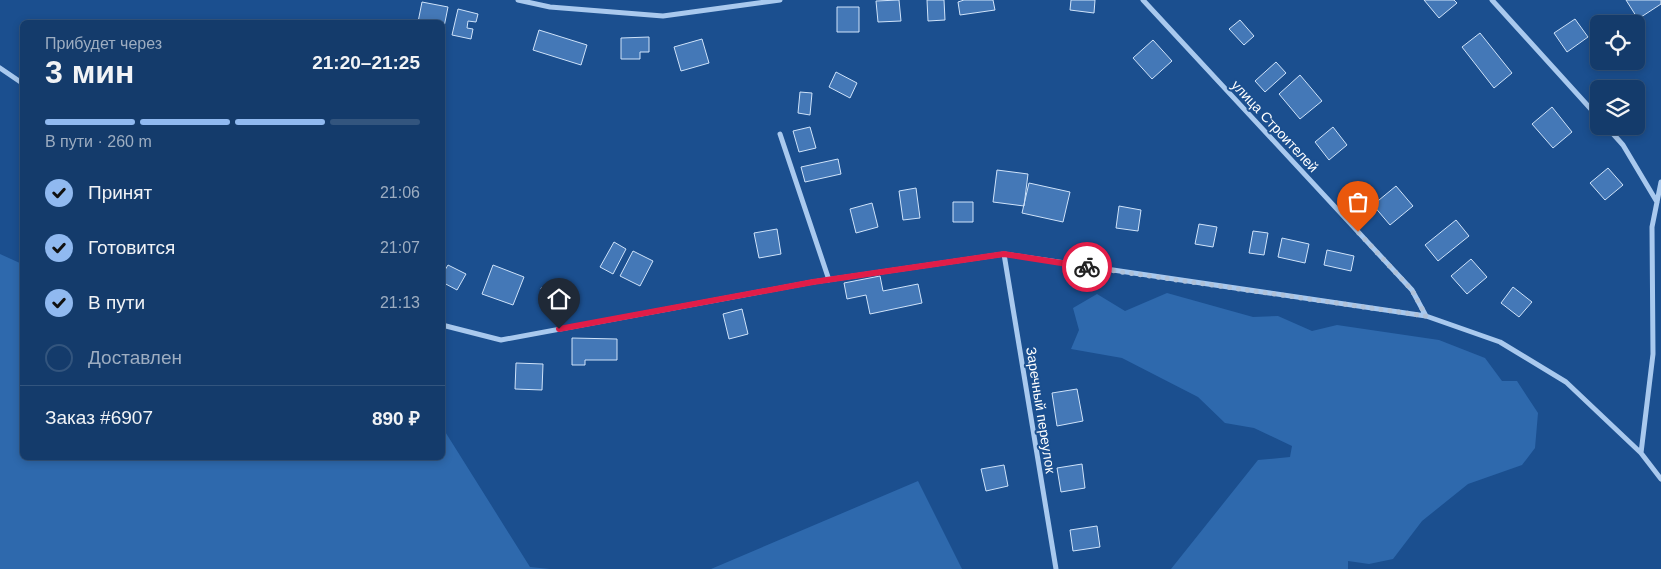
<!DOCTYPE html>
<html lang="ru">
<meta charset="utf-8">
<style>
:root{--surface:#143b6b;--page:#1d4271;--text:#f1f3f6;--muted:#9dadc1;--line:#33557e;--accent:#90b9f0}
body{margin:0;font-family:Arial,sans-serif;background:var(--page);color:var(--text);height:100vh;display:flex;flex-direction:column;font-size:19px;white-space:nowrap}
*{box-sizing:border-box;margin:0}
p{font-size:16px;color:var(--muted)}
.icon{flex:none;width:28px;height:28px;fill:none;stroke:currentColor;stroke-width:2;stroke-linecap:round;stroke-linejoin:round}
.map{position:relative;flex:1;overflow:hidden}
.drawer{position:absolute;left:20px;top:20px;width:425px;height:440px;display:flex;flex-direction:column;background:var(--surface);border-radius:8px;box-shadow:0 2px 8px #0003,0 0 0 1px var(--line)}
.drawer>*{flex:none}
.buttons{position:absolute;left:1590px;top:15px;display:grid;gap:10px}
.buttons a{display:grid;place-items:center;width:55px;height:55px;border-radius:8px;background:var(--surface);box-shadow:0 2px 8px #0003,0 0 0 1px var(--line);font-size:25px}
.pin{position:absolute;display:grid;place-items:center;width:42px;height:42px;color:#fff;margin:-51px -21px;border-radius:50% 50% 50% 0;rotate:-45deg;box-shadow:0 0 5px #0007}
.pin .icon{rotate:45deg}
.courier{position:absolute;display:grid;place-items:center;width:50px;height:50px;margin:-25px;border:4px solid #e11d48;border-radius:50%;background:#fff;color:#222;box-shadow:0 1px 6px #0007}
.headline em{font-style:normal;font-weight:700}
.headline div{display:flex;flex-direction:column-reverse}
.headline{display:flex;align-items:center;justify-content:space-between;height:85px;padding:0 25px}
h1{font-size:32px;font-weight:700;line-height:38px}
.bar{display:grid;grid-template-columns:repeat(4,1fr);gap:8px 5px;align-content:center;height:60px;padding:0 25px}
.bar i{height:6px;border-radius:4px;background:var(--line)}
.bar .on{background:var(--accent)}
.bar p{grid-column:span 4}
.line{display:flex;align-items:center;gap:12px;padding:0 25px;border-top:1px solid var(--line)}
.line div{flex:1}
ol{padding:0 25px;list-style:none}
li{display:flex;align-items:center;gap:15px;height:55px}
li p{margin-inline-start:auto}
li .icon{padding:5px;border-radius:50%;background:var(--accent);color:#111;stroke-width:4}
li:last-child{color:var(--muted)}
li i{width:28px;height:28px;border:2px solid var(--line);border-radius:50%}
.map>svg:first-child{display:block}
.green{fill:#2e69ad}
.building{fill:#4478b7;stroke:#cfe3fa}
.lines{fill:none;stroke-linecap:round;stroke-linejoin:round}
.minor{stroke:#a9c9ee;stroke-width:5}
.done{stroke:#afc1d8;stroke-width:5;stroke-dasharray:0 9}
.route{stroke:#e11d48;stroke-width:6}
.labels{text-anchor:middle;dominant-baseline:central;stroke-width:4;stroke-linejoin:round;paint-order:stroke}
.street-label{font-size:14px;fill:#fff;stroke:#1b4f8f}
</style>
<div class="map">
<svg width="1661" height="569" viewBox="0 0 1661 569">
<rect width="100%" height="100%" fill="#1b4f8f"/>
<path class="green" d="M0,254L22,264V458H442L444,430L530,567L550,569H0Z
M1167,293L1253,317L1278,316L1312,331L1337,325L1439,340L1485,358L1502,381H1517L1538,413L1535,448L1522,465L1468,484L1422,521L1393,559L1369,564L1348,561V569H1171L1258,460L1290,457L1292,446L1254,428L1225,423L1198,397L1122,358L1071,349L1079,330L1073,308L1097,294L1125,311Z
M918,481L962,569H711Z"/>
<path class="building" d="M899,0L901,21L878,22L876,1Z
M927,0H944L945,20L928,21Z
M964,0H993L995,10L960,15L958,2Z
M1071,0H1095L1094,13L1070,10Z
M1424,0H1454L1457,3L1439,18Z
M1626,0H1661V4L1638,19Z
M422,2L448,7L444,27L442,22H418Z
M837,7H859V32H837Z
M458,9L478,14L476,22L468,21L467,28L473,29L471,39L452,35Z
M1575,19L1588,37L1567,52L1554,33Z
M1240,20L1254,36L1244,45L1229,29Z
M539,30L587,45L581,65L533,50Z
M1480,33L1512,73L1494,88L1462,47Z
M649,37V52H640V59H621V38Z
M702,39L709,63L681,71L674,47Z
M1153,40L1172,61L1152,79L1133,58Z
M1276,62L1286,73L1265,92L1255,81Z
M836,72L857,83L850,98L829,87Z
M1300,75L1322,101L1300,119L1279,94Z
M800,92L812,93L810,115L798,113Z
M1552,107L1572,132L1553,148L1532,124Z
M810,127L816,148L799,152L793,131Z
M1333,127L1347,145L1329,160L1315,142Z
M838,159L841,174L805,182L801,167Z
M1608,168L1623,185L1605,200L1590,183Z
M997,170L1028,174L1024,206L993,202Z
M1029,183L1070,192L1063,222L1022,213Z
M1396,186L1413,206L1390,225L1373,205Z
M916,188L920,218L903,220L899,191Z
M953,202H973V222H953Z
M872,203L878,227L856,233L850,209Z
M1119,206L1141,210L1138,231L1116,228Z
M1456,220L1469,236L1438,261L1425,245Z
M1199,224L1217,227L1213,247L1195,244Z
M777,229L781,254L759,258L754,233Z
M1253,231L1268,233L1264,255L1249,253Z
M1282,238L1309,244L1305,263L1278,257Z
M614,242L626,249L613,274L600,267Z
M1327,250L1354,256L1351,271L1324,265Z
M633,251L653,261L640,286L620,276Z
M1471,259L1487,277L1467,294L1451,276Z
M448,265L466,274L457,290L442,282V275Z
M493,265L524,277L513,305L482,294Z
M880,276L883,291L918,284L922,303L870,314L866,295L847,299L844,283Z
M567,281L572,299L546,306L541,288Z
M1513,287L1532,302L1519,317L1501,303Z
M742,309L748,334L729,339L723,314Z
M572,338L617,339V360H585V365H572Z
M516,363L543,364L542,390L515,389Z
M1077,389L1083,421L1057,426L1052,393Z
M1082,464L1085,488L1061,492L1057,468Z
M1004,465L1008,486L986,491L981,469Z
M1097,526L1100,547L1073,551L1070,530Z"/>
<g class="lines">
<path class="minor" d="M518,0L550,7L663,16L780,0
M1143,0L1412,290L1426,316
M1492,0L1599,118
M0,68L22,83
M1606,126L1623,145L1657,202
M780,134L829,280
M1004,254L1056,569
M442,325L501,340L813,282L1004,254L1426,316L1500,342L1566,382L1641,453L1661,479
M1641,453L1653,354L1652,227L1661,182"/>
</g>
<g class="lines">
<path class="done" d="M1087,267L1426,316L1412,290L1358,232"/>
<path class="route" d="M559,329L813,282L1004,254L1087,267"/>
</g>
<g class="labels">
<g class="street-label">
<text transform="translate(1275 126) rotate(47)">улица Строителей</text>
<text transform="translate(1041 410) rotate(81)">Заречный переулок</text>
</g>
</g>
</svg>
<div class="buttons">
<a><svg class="icon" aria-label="locate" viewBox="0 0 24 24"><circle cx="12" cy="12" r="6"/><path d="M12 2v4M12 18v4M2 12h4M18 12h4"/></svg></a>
<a><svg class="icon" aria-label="layers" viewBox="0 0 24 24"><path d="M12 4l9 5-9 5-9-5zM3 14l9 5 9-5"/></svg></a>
</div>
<div class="pin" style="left:1358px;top:232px;background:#ea580c"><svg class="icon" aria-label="bag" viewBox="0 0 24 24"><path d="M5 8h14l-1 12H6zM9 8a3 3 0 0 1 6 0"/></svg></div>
<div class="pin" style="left:559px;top:329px;background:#1f2937"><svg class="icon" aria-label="home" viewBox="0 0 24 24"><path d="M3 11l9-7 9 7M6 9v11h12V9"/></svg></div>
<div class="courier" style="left:1087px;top:267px"><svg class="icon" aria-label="bike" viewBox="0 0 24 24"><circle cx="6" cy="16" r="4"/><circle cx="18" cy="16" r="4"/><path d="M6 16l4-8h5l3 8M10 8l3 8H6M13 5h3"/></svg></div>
<section class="drawer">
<div class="headline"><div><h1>3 мин</h1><p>Прибудет через</p></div><em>21:20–21:25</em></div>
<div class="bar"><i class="on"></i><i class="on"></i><i class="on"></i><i></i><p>В пути · 260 m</p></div>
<ol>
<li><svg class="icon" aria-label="check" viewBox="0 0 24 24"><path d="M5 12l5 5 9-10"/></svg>Принят<p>21:06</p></li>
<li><svg class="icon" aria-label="check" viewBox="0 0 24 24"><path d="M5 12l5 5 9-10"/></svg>Готовится<p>21:07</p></li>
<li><svg class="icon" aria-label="check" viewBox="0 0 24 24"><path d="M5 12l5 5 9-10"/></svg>В пути<p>21:13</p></li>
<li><i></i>Доставлен</li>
</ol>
<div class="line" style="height:65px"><div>Заказ #6907</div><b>890 ₽</b></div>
</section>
</div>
